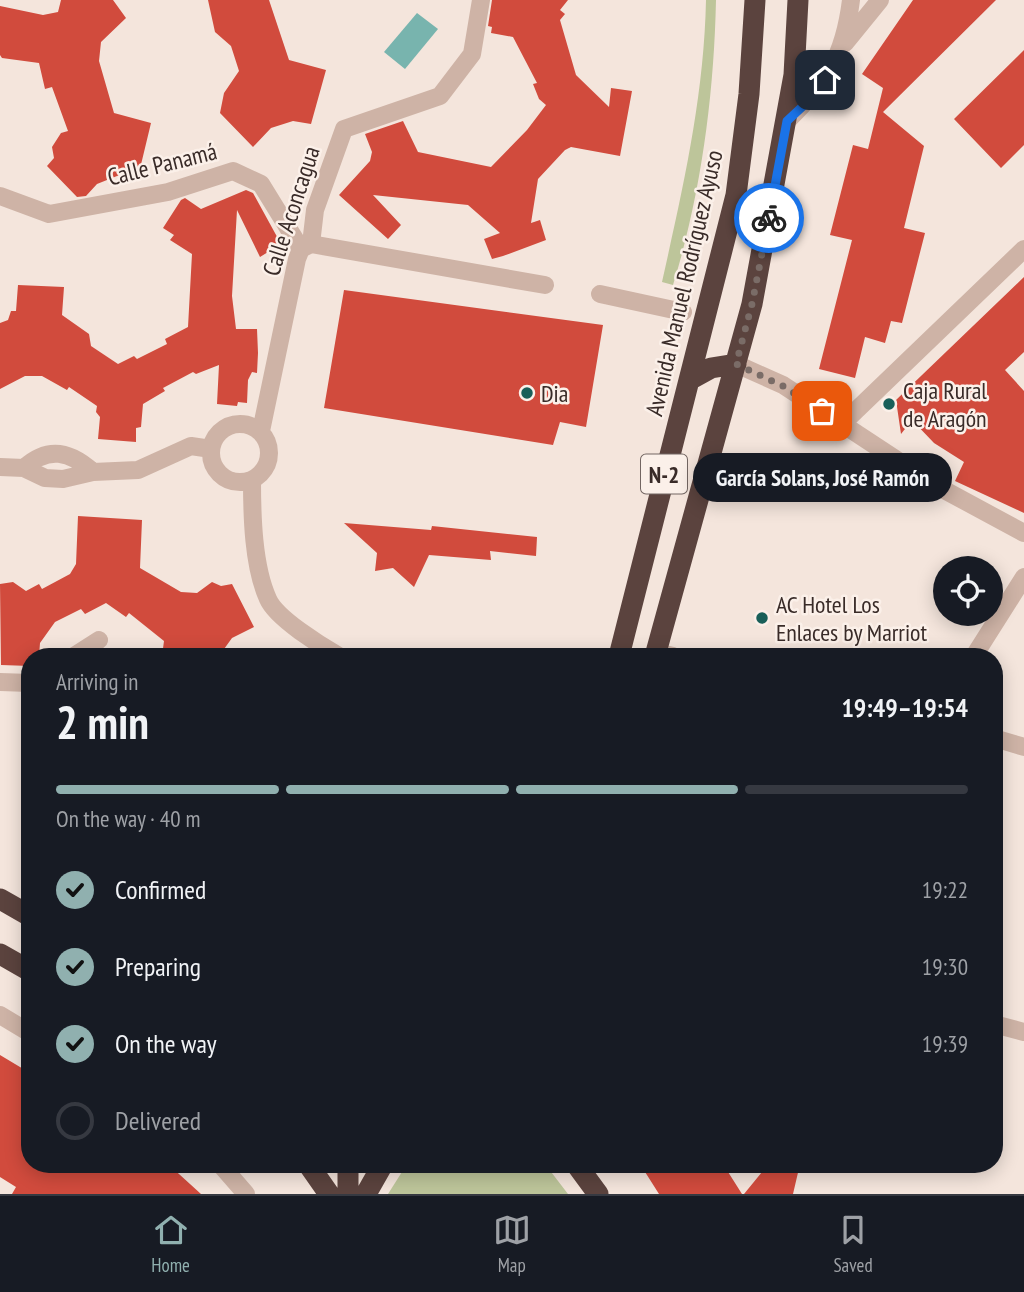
<!DOCTYPE html>
<meta charset="utf-8">
<style>
:root{--surface:#171b24;--page:#242831;--text:#f1f3f6;--muted:#9ea1a6;--line:#363941;--accent:#90b0af}
body{margin:0;font-family:"PT Sans Narrow",sans-serif;background:var(--page);color:var(--text);height:100vh;display:flex;flex-direction:column;font-size:26px;white-space:nowrap}
*{box-sizing:border-box;margin:0}
p{font-size:23px;color:var(--muted)}
.icon{flex:none;width:38px;height:38px;fill:none;stroke:currentColor;stroke-width:2;stroke-linecap:round;stroke-linejoin:round}
.map{position:relative;flex:1;overflow:hidden}
.side{position:absolute;left:21px;top:648px;width:982px;height:525px;display:flex;flex-direction:column;background:var(--surface);border-radius:28px;box-shadow:0 4px 18px #0003}
.side>*{flex:none}
.buttons{position:absolute;left:933px;top:556px;display:grid;gap:14px}
.buttons a{display:grid;place-items:center;width:70px;height:70px;border-radius:50%;background:var(--surface);box-shadow:0 4px 18px #0003;font-size:35px}
.pin{position:absolute;display:grid;place-items:center;width:60px;height:60px;color:#fff;margin:-30px;border-radius:14px;box-shadow:0 4px 10px #0006}
.courier{position:absolute;display:grid;place-items:center;width:70px;height:70px;margin:-35px;border:5px solid #1a73e8;border-radius:50%;background:#fff;color:#222;box-shadow:0 2px 9px #0007}
.bubble{position:absolute;height:49px;border-radius:24px;background:var(--surface);box-shadow:0 4px 18px #0003;font-size:23px;font-weight:700;line-height:49px;text-align:center}
.summary em{font-style:normal;font-weight:700}
.summary div{display:flex;flex-direction:column-reverse}
.summary{display:flex;align-items:center;justify-content:space-between;height:119px;padding:0 35px}
h1{font-size:46px;font-weight:700;line-height:52px}
.bar{display:grid;grid-template-columns:repeat(4,1fr);gap:10px 7px;align-content:center;height:84px;padding:0 35px}
.bar i{height:9px;border-radius:5px;background:var(--line)}
.bar .on{background:var(--accent)}
.bar p{grid-column:span 4}
ol{padding:0 35px;list-style:none}
li{display:flex;align-items:center;gap:21px;height:77px}
li p{margin-inline-start:auto}
li .icon{padding:7px;border-radius:50%;background:var(--accent);color:#111;stroke-width:4}
li:last-child{color:var(--muted)}
li i{width:38px;height:38px;border:4px solid var(--line);border-radius:50%}
.menu{display:flex;justify-content:space-around;align-items:center;height:98px;border-top:2px solid var(--line);background:var(--surface);font-size:19px;color:var(--muted)}
.menu a{display:grid;justify-items:center;gap:4px}
.menu .on{color:var(--accent)}
.map>svg:first-child{display:block}
.green{fill:#bdc59a}
.water{fill:#78b4ae}
.building{fill:#d14b3d}
.lines{fill:none;stroke-linecap:round;stroke-linejoin:round}
.minor{stroke:#ceb3a6;stroke-width:18}
.highway{stroke:#5b433e;stroke-width:21}
.done{stroke:#7a6c67;stroke-width:7;stroke-dasharray:0 12.6}
.route{stroke:#1a73e8;stroke-width:9}
.poi-dot{fill:#195f59;stroke:#fbf0e9;stroke-width:2.5}
.labels{text-anchor:middle;dominant-baseline:central;stroke-width:5;stroke-linejoin:round;paint-order:stroke}
.shield{fill:#fbf0e9;stroke:#736662;stroke-width:2}
.shield-label{font-size:23px;font-weight:bold;fill:#392b28}
.street-label{font-size:24px;fill:#392b28;stroke:#fbf0e9}
.poi-label{font-size:24px;fill:#392b28;stroke:#fbf0e9;text-anchor:start}
</style>
<div class="map">
<svg width="1024" height="1194" viewBox="0 0 1024 1194">
<rect width="100%" height="100%" fill="#f4e5dc"/>
<path class="green" d="M706,0H716C714,96 701,194 673,285L662,282C683,188 704,97 706,0Z
M407,1164H545L568,1194H388Z"/>
<path class="water" d="M417,13L438,29L405,69L384,52Z"/>
<path class="building" d="M61,0H113L126,18L101,42L99,61L114,113L151,123L138,177L122,174L97,184L86,196L77,197L47,166L54,158L52,147L61,133L68,131L52,87L45,89L39,63L2,58L0,55V6L43,15L58,12Z
M208,0H269L289,60L326,70L311,124L293,121L271,128L253,147L220,113L224,93L239,71L231,46L215,32Z
M492,0H568L560,10L565,14L560,20L576,75L609,107L611,88L632,91L620,156L571,147L565,150L538,179L531,223L540,220L546,240L503,256L492,259L484,239L500,233L468,205L373,195L401,225L388,239L339,195L370,161L372,152L365,134L403,121L418,152L491,167L527,130L546,105L539,99L533,84L537,83L513,37L491,33L492,27L488,26Z
M913,0H996L883,112L924,146L904,228L925,233L902,323L891,321L885,343L865,337L855,378L819,369L852,240L830,235L853,145L868,149L883,88L862,74Z
M1024,50V145L1001,168L954,119Z
M246,190L253,193L281,244L260,257L237,210L232,296L236,329H257L258,353L257,373L252,372L248,380L247,403L238,402L237,406L217,404L219,365L196,374L193,372L163,388L165,391L143,404L141,427L136,428V442L98,439L100,417L96,412L97,406L69,387L67,390L42,376H25L0,389V323L8,320L11,311H16L18,285L64,287L62,315L89,334L91,346L118,364L134,356L137,359L167,344L165,339L188,327L192,254L170,240L174,235L163,228L181,200L185,198L201,209Z
M1024,277V352L1005,370L1024,391V513L955,481L964,462L934,443L912,420L901,434L896,400Z
M344,290L603,325L586,427L560,422L553,445L324,408Z
M78,516L142,520L140,568L181,592L197,593L212,582L221,586L232,584L254,627L232,638L219,656H162L164,641L129,613L126,617L106,603L85,614L81,609L55,622L40,643L39,656H30V666L1,665L0,584L13,582L26,591L39,584L42,589L70,574L76,564Z
M344,523L431,530L432,526L537,537L536,556L490,551L491,560L429,555L414,587L393,568L375,571L377,553Z
M0,1055L30,1073V1164H168L201,1194H12L16,1187L0,1177Z
M640,1164H723L742,1194H659Z
M776,1164H800L793,1194H744L762,1172Z"/>
<g class="lines">
<path class="minor" d="M845,43L880,0
M787,121C827,82 844,57 851,0
M0,196L49,214L168,192L233,171L261,184L301,249
M311,244L315,210L344,129L440,96L472,54L481,0
M311,244L545,285
M600,294L683,312
M736,364L783,385L935,485L1024,533
M843,423L1024,249
M211 453a29 29 0 1 1 58 0a29 29 0 1 1-58 0Z
M261,431L297,259L301,249L311,244
M0,467L24,468L45,478L63,479L93,472L138,470L191,446L211,449
M24,468C48,446 70,451 93,472
M252,480C252,515 253,566 268,599C276,618 321,646 339,656
M656,652L673,656
M74,656L99,640
M974,656L1024,577
M0,682L30,683
M994,738L1024,747
M0,1015L30,1033
M994,1024L1024,1032
M220,1164L246,1194"/>
<path class="highway" d="M691,379L711,368L736,364
M619,656L736,195L749,94L755,0
M655,656L752,304L794,75L798,0
M0,899L30,916
M0,954L30,971
M308,1164L329,1194
M576,1164L598,1194
M348,1194V1164
M366,1194L383,1164"/>
</g>
<g class="lines">
<path class="done" d="M769,218L752,304L736,364L783,386L822,411"/>
<path class="route" d="M769,218L787,121L817,93L825,80"/>
</g>
<g class="poi-dot">
<circle cx="527" cy="393" r="7"/>
<circle cx="889" cy="404" r="7"/>
<circle cx="762" cy="618" r="7"/>
</g>
<g class="labels">
<rect class="shield" x="641" y="454.5" width="46" height="39" rx="5"/>
<g class="shield-label">
<text x="664" y="474">N-2</text>
</g>
<g class="street-label">
<text transform="translate(162 164) rotate(-14)">Calle Panamá</text>
<text transform="translate(291 211) rotate(-72)">Calle Aconcagua</text>
<text transform="translate(684 283) rotate(-77)">Avenida Manuel Rodríguez Ayuso</text>
</g>
<g class="poi-label">
<text x="903" y="390">Caja Rural<tspan x="903" dy="28">de Aragón</tspan></text>
<text x="541" y="393">Dia</text>
<text x="776" y="604">AC Hotel Los<tspan x="776" dy="28">Enlaces by Marriot</tspan></text>
</g>
</g>
</svg>
<div class="buttons">
<a><svg class="icon" aria-label="locate" viewBox="0 0 24 24"><circle cx="12" cy="12" r="6"/><path d="M12 2v4M12 18v4M2 12h4M18 12h4"/></svg></a>
</div>
<div class="pin" style="left:822px;top:411px;background:#ea580c"><svg class="icon" aria-label="bag" viewBox="0 0 24 24"><path d="M5 8h14l-1 12H6zM9 8a3 3 0 0 1 6 0"/></svg></div>
<div class="pin" style="left:825px;top:80px;background:#1f2937"><svg class="icon" aria-label="home" viewBox="0 0 24 24"><path d="M3 11l9-7 9 7M6 9v11h12V9"/></svg></div>
<div class="courier" style="left:769px;top:218px"><svg class="icon" aria-label="bike" viewBox="0 0 24 24"><circle cx="6" cy="16" r="4"/><circle cx="18" cy="16" r="4"/><path d="M6 16l4-8h5l3 8M10 8l3 8H6M13 5h3"/></svg></div>
<div class="bubble" style="left:693px;top:453px;width:259px">García Solans, José Ramón</div>
<section class="side">
<div class="summary"><div><h1>2 min</h1><p>Arriving in</p></div><em>19:49–19:54</em></div>
<div class="bar"><i class="on"></i><i class="on"></i><i class="on"></i><i></i><p>On the way · 40 m</p></div>
<ol>
<li><svg class="icon" aria-label="check" viewBox="0 0 24 24"><path d="M5 12l5 5 9-10"/></svg>Confirmed<p>19:22</p></li>
<li><svg class="icon" aria-label="check" viewBox="0 0 24 24"><path d="M5 12l5 5 9-10"/></svg>Preparing<p>19:30</p></li>
<li><svg class="icon" aria-label="check" viewBox="0 0 24 24"><path d="M5 12l5 5 9-10"/></svg>On the way<p>19:39</p></li>
<li><i></i>Delivered</li>
</ol>
</section>
</div>
<nav class="menu">
<a class="on"><svg class="icon" aria-label="home" viewBox="0 0 24 24"><path d="M3 11l9-7 9 7M6 9v11h12V9"/></svg>Home</a>
<a><svg class="icon" aria-label="map" viewBox="0 0 24 24"><path d="M3 6l6-2 6 2 6-2v14l-6 2-6-2-6 2zM9 4v14M15 6v14"/></svg>Map</a>
<a><svg class="icon" aria-label="saved" viewBox="0 0 24 24"><path d="M7 4h10v16l-5-4-5 4z"/></svg>Saved</a>
</nav>
